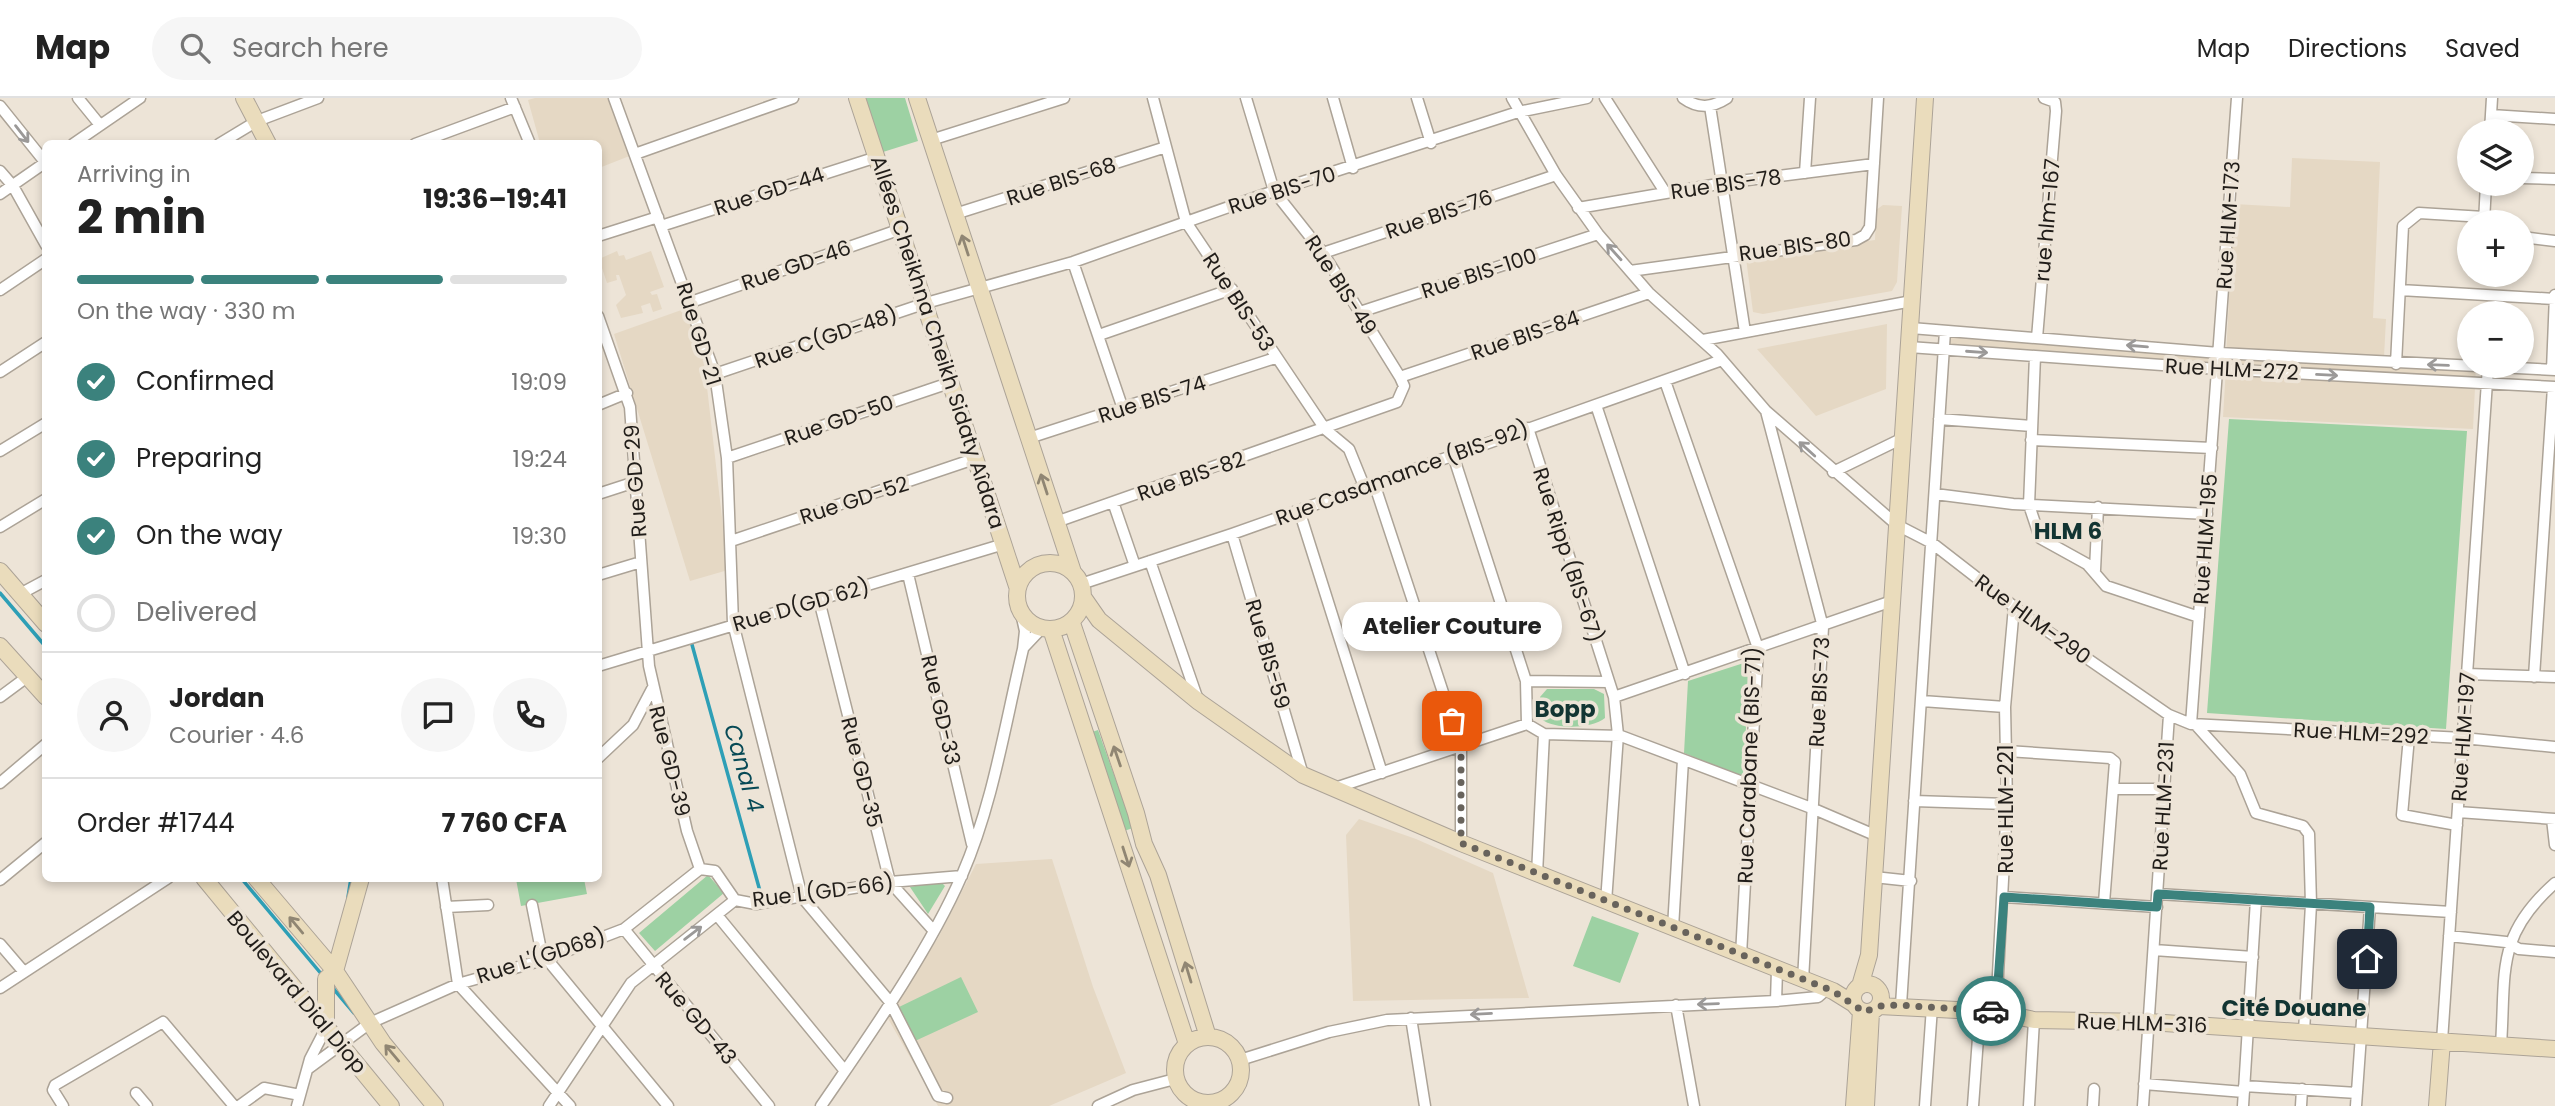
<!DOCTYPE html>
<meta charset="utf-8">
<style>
:root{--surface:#fff;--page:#f6f6f6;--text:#222;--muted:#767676;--line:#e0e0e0;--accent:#3b827d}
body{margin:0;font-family:Poppins,sans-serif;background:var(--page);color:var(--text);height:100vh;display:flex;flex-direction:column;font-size:26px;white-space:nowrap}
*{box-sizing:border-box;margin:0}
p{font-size:23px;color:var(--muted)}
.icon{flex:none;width:38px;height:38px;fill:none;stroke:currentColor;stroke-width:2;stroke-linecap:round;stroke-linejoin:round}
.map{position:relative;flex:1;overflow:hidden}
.side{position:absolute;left:42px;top:42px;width:560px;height:742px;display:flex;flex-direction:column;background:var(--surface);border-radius:10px;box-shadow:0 4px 10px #0003}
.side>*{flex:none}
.buttons{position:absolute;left:2457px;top:21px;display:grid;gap:14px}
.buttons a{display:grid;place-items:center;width:77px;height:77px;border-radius:50%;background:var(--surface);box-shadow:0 4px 10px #0003;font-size:35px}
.pin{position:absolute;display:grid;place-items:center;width:60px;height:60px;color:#fff;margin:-30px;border-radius:14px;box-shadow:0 4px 10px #0006}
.courier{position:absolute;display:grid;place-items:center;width:70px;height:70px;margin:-35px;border:5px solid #3b827d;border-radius:50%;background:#fff;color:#222;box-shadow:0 2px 9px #0007}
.bubble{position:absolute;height:49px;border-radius:24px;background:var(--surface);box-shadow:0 4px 10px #0003;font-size:23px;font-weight:700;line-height:49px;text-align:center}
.summary em{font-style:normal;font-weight:700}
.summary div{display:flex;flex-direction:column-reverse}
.summary{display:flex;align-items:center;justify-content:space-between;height:119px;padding:0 35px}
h1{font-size:46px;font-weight:700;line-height:52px}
.bar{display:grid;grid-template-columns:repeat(4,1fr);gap:10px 7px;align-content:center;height:84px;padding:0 35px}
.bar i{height:9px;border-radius:5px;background:var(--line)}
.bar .current{background:var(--accent)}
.bar p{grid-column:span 4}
.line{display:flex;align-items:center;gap:18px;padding:0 35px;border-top:2px solid var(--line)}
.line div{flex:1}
.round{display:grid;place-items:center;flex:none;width:74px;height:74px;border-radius:37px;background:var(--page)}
ol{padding:0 35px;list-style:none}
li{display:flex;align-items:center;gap:21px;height:77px}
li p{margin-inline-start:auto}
li .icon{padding:7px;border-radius:50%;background:var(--accent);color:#fff;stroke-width:4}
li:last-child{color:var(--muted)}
li i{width:38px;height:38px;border:4px solid var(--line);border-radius:50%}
header{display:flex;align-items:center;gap:42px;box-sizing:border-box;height:98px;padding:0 35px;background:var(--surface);border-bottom:2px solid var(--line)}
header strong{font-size:33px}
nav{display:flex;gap:38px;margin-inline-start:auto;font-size:24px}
.search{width:490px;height:63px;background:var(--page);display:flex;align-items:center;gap:18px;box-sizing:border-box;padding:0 24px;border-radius:38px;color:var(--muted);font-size:26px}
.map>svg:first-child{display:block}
.built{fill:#e5d8c4}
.green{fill:#9dd1a3}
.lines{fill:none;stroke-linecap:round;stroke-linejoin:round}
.stream{stroke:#2e9fb6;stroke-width:3.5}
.street-casing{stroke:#aca397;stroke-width:13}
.secondary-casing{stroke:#aca397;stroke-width:18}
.street{stroke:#fff;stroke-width:10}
.secondary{stroke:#eadcbc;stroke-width:16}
.oneway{stroke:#9b9998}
.oneway2{stroke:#908673}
.done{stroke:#68635c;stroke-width:7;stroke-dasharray:0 12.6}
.route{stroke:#3b827d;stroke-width:9}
.labels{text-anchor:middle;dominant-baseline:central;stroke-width:7;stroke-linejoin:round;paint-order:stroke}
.street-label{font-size:21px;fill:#211d19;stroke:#ede4d7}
.neighbourhood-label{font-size:23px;font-weight:bold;fill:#123432;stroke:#ede4d7}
.water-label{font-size:23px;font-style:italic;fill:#074a56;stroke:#ede4d7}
</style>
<header>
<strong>Map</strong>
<div class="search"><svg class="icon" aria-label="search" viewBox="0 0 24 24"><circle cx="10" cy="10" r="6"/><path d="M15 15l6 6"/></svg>Search here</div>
<nav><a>Map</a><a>Directions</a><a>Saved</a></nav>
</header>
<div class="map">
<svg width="2555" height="1008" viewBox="0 0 2555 1008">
<rect width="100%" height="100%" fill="#ede4d7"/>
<path class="built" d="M535,0H612L632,57L599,70L598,46L540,45L528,2Z
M2292,60L2380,64L2373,220L2386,221L2384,259L2476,268L2473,331L2223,319L2226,270L1947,249L1948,236L2226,258L2234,106L2290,109Z
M1883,107L1902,108L1897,184L1892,193L1763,216L1753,214L1746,160L1875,142L1876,112Z
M617,153L619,158L624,157L626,162L651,153L664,189L650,194L652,197L657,196L662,211L653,214L650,205L641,208L643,215L621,220L616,207L626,197L619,177H616L617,182L607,185L599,161Z
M687,210L704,263L728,472L690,483L614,236Z
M1887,226L1886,291L1816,318L1757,251Z
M1359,721L1416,741L1493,775L1529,900L1353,903L1346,737Z
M1052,761L1093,889L1126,975L1049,1008H938L886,917L938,840L976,766Z"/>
<path class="green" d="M866,0H905L918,43L883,54Z
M2229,321L2467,333L2446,631L2207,615Z
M1750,563L1743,679L1684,655L1688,583Z
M1547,591H1594L1604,596L1605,620C1592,631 1555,632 1541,621L1540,599Z
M1098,632L1133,730L1124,733L1089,635Z
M708,777L724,795L655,853L639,835Z
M516,781H584L587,796L521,808Z
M940,783L945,788L928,816L910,789Z
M1592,818L1639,835L1620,885L1573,868Z
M961,879L978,914L915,943L899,909Z"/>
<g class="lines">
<path class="stream" d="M0,495L46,549
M691,543L763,804
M241,780L323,878
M348,799L351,780
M332,889L354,915"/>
<defs>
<path id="street" d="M78,0L100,27
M511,0L530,46
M614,0L715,276L727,360L733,525L802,799L890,904L938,998L947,1000
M1153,0L1186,124L1325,331L1349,351L1364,388
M1333,0L1353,70
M1417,0L1431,45
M1512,0L1556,77L1598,136L1649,195L1717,256L1766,313L1897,427L1932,445L2030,521L2169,617L2191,626L2463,640L2555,649
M1605,0L1665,94
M1683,0C1698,11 1712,10 1727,0
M0,8L45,64
M1710,8L1745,234
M2491,17L2555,21
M2490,33L2492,0
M931,42L1064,0
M73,46L140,0
M219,46L257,23L318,0
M415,46L515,9
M635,56L793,0
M0,73L13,88L46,147
M1805,75L1810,0
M2522,80L2555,81
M0,96L46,64
M1578,110L1724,85L1874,66
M955,116L1166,49
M2484,124L2486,86
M661,128L877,59
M598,138L658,119
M2522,139L2555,143
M1323,155L1556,77
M1073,164L1123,311
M1630,173L1856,142L1865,137L1870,129L1878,0
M0,192L46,161
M2400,192L2555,201
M691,204L901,131
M1360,214L1598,136
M598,218L630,309L649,568L687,733L700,771
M1911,230L2219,255L2555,272
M1099,237L1232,191
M2037,240L2056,13L2055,4L2044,0
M1703,242L1912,203
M1909,249L2218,271L2555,289
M2035,258L2029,407L2040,440L2087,466L2106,488L2199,519
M2396,266L2403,128L2419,115L2484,119
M2552,272L2555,197
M0,274L46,244
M715,276L926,205L1073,164L1274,93L1518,14L1587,0
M1400,279L1649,195
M1665,283L1758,550L1741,857
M598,307L627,295
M1596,307L1685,576
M1766,313L1823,529L1803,882
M1939,321L2032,328
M1528,330L1614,599L1618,637L1606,804
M1029,340L1275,260
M2031,342L2212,350
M0,353L46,325
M1453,357L1526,583L1527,626L1544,636L1621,638L1814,711L1877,738
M727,360L952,284
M1833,374L1903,340
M1374,385L1461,649V745
M598,396L635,384
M1935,396L2013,406L2207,416
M1113,404L1135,468
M1299,412L1382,675
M1056,424L1397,304L1404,288L1400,279L1323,155L1274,93L1246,0
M0,429L46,401
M1232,436L1303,677
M731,443L977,360
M1150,463L1198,602
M2095,472L2098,409
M908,476L972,746
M598,477L641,464
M1081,486L1232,436L1722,262
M20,496L46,482
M819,502L890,784L933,832
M1024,549L1041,531
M598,568L1004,446
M2467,576L2555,579
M2534,579L2553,289
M1526,583L1609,584
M0,599L27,579
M1614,599L1892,503
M1922,603L2005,609
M2191,626L2237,0
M2195,626L2240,676L2256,715L2303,728L2309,736L2311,806L2304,934
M2409,639L2402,717L2457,727
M2007,653L2110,660L2115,664L2104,805
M598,660L633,627L652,591
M0,685L46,646
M1335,690L1527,626
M2114,691H2162
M1914,703L2007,706
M2458,714L2555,721
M2552,721L2555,747
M700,771L715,773L735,802L756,806L890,784L962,778
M1537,776L1544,636
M1874,779L1911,783
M442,780L458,886L570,1008
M0,782L45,745
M2158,796L2451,814
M2004,799L2157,809
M532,807L543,862
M446,809L488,807
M717,817L845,973
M1673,830L1683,662
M624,831L769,1008
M2449,838L2506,844L2519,851L2555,854
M0,846L24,874
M2154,852L2253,859
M546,860L668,1008
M0,890L168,780
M1776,903L1777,872
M1676,907L1694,1008
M1901,907L1945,233
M1996,914L2007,706L2005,609L2014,509
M1411,920L1425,1008
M2442,943L2488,269
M2501,947C2506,874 2495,838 2555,785
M1240,962L1329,934L1387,922L1776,903L1818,899L1827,891
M309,970L370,925L458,886L543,862L624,831L700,771
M2144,986L2244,994
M2244,988L2357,995
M136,995L147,1008
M63,1008L53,992L55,987L163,924L234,1008
M239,1008L264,990L300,997
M297,1008L310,961L326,930
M549,1008L631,885L735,802
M821,1008C869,938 928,855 962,777C993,706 1005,626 1023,551L1025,533L1021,515
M1098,1008L1133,992L1175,981
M1925,1008L1932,909
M1973,1008L1980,913
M2029,1008L2034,922
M2093,1008L2094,991
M2143,1008L2169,617
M2243,1008L2256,802
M2301,1008L2302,991
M2356,1008L2370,809"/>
<path id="secondary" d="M244,0L268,46
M857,0L1017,488
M917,0L1073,474
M1017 498a33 33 0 1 1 66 0a33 33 0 1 1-66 0Z
M0,473L46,526
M1083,499L1099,522L1199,604L1303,677L1461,745L1833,893L1854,906
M1072,525L1136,715L1144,746L1158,777L1208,939
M1051,531L1187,946
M0,548L46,599
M204,780L391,1008
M256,780L335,873L383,945L435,1008
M335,873L361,780
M1853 900a14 14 0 1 1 28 0a14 14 0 1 1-28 0Z
M1860,888L1869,857L1925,0
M1879,908L1996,914L2034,922L2149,924L2555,951
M326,930V881L335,873
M1175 972a33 33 0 1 1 66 0a33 33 0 1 1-66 0Z
M1854,1008L1861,913
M1866,1008L1871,914
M2437,1008L2442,943"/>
</defs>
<use href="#street" class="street-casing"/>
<use href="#secondary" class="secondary-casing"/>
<use href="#street" class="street"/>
<use href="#secondary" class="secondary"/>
</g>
<defs><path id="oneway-shaft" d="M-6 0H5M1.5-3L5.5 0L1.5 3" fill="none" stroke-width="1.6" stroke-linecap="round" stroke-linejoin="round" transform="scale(1.75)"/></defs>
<g class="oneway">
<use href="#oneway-shaft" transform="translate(22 36) rotate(52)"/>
<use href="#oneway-shaft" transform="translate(1614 154) rotate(-132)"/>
<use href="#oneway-shaft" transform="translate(2137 248) rotate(-175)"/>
<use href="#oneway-shaft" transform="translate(1977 254) rotate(4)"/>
<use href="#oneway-shaft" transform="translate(2438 267) rotate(-178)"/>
<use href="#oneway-shaft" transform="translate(2327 277) rotate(3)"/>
<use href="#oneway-shaft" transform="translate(1807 351) rotate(-138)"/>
<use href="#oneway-shaft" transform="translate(693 835) rotate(-37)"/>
<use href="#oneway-shaft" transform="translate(1708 906) rotate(178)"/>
<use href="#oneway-shaft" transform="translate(1481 916) rotate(177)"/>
</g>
<g class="oneway2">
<use href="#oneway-shaft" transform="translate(965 147) rotate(-108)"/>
<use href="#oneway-shaft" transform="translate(1044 386) rotate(-108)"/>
<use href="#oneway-shaft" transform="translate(1117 658) rotate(-109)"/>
<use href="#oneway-shaft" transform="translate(1126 759) rotate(72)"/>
<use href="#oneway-shaft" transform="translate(296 827) rotate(-130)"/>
<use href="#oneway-shaft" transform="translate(1188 874) rotate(-107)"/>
<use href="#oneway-shaft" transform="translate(392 955) rotate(-130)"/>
</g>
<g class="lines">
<path class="done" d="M1452,623L1461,649V745L1833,893L1864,914L1879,908L1897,907L1991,913"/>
<path class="route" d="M1991,913L1996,914L2004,799L2157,809L2158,796L2370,809L2367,861"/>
</g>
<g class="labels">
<g class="street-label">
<text transform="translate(1061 83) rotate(-18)">Rue BIS-68</text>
<text transform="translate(1726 86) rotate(-8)">Rue BIS-78</text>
<text transform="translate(1282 92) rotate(-18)">Rue BIS-70</text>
<text transform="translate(769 93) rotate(-18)">Rue GD-44</text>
<text transform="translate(1439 116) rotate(-19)">Rue BIS-76</text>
<text transform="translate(2047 122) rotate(-85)">rue hlm-167</text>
<text transform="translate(2228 127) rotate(-86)">Rue HLM-173</text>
<text transform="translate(1795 148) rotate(-8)">Rue BIS-80</text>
<text transform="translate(796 167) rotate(-19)">Rue GD-46</text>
<text transform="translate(1479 175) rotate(-18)">Rue BIS-100</text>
<text transform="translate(1341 187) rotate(57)">Rue BIS-49</text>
<text transform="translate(1239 204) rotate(57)">Rue BIS-53</text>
<text transform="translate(699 236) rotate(73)">Rue GD-21</text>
<text transform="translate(1525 237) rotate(-19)">Rue BIS-84</text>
<text transform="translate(826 239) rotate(-19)">Rue C(GD-48)</text>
<text transform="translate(938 244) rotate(72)">Allées Cheikhna Cheikh Sidaty Aîdara</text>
<text transform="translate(2232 271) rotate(3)">Rue HLM-272</text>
<text transform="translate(1152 301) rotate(-18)">Rue BIS-74</text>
<text transform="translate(839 322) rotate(-19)">Rue GD-50</text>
<text transform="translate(1402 375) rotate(-20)">Rue Casamance (BIS-92)</text>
<text transform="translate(1191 378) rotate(-19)">Rue BIS-82</text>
<text transform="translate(635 383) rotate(-94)">Rue GD-29</text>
<text transform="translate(854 402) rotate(-18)">Rue GD-52</text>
<text transform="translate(2205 441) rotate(-86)">Rue HLM-195</text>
<text transform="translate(1568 457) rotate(72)">Rue Ripp (BIS-67)</text>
<text transform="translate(801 507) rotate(-16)">Rue D(GD 62)</text>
<text transform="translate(2033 521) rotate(36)">Rue HLM-290</text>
<text transform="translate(1268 556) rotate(74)">Rue BIS-59</text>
<text transform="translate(1819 594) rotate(-87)">Rue BIS-73</text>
<text transform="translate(941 612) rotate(77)">Rue GD-33</text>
<text transform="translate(2361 635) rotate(3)">Rue HLM-292</text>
<text transform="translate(2463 639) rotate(-86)">Rue HLM-197</text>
<text transform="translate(670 663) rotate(76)">Rue GD-39</text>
<text transform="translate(1749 667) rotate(-88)">Rue Carabane (BIS-71)</text>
<text transform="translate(862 674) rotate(76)">Rue GD-35</text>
<text transform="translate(2163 708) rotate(-87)">Rue HLM-231</text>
<text transform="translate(2005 711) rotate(-90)">Rue HLM-221</text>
<text transform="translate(823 793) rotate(-7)">Rue L(GD-66)</text>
<text transform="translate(541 858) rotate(-18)">Rue L'(GD68)</text>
<text transform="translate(297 894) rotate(50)">Boulevard Dial Diop</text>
<text transform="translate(696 920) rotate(50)">Rue GD-43</text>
<text transform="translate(2142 925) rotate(2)">Rue HLM-316</text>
</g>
<g class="neighbourhood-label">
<text x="2068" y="433">HLM 6</text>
<text x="1565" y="611">Bopp</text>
<text x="2294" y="910">Cité Douane</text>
</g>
<g class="water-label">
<text transform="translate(744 670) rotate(74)">Canal 4</text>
</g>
</g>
</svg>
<div class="buttons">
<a><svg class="icon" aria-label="layers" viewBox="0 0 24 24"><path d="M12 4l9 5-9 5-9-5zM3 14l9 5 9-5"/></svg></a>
<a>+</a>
<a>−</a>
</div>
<div class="pin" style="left:1452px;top:623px;background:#ea580c"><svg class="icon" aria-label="bag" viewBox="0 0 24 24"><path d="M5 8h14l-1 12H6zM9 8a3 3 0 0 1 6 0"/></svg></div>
<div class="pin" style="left:2367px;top:861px;background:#1f2937"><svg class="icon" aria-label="home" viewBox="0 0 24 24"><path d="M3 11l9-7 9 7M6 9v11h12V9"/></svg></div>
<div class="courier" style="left:1991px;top:913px"><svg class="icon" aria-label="car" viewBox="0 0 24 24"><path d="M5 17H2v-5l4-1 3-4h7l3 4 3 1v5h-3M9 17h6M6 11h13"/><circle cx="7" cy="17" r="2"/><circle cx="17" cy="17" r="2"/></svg></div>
<div class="bubble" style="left:1342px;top:504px;width:220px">Atelier Couture</div>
<section class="side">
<div class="summary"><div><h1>2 min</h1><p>Arriving in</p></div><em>19:36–19:41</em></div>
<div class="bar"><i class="current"></i><i class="current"></i><i class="current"></i><i></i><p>On the way · 330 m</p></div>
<ol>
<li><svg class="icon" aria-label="check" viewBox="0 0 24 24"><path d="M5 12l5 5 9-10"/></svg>Confirmed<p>19:09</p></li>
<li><svg class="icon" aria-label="check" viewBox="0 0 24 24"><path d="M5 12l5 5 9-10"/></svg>Preparing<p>19:24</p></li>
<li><svg class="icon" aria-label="check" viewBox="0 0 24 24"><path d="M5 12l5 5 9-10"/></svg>On the way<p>19:30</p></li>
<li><i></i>Delivered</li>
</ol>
<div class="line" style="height:126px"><a class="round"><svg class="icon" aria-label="person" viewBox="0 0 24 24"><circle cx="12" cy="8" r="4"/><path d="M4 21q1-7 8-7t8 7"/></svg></a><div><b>Jordan</b><p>Courier · 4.6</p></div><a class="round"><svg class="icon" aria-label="chat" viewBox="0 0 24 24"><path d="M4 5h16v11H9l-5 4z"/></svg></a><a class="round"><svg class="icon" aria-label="phone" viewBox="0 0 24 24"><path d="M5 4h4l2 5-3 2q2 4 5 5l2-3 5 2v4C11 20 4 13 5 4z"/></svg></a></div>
<div class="line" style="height:91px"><div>Order #1744</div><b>7 760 CFA</b></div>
</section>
</div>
